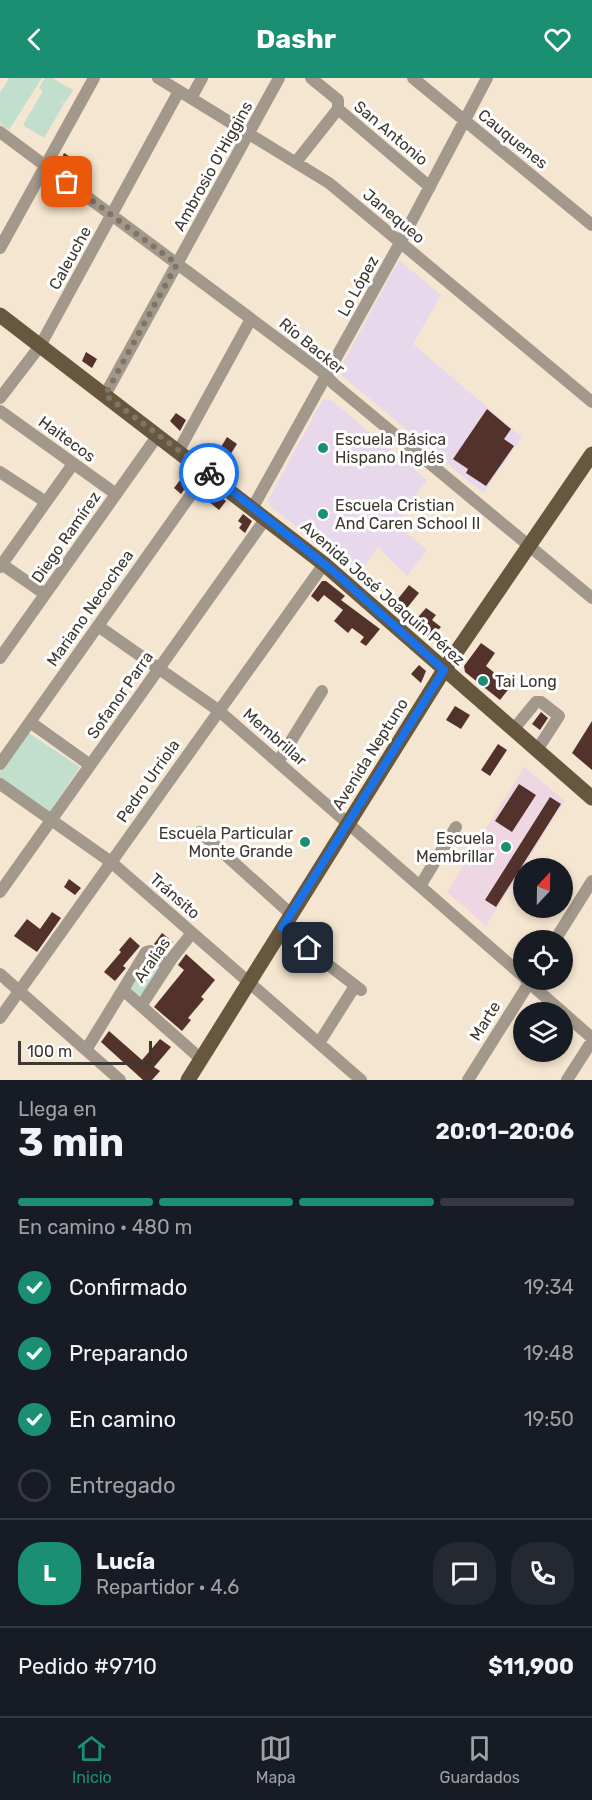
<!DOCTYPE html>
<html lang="es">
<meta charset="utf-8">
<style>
:root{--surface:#171b24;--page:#242831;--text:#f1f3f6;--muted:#9ea1a6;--line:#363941;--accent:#1b8f72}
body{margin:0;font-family:Rubik,sans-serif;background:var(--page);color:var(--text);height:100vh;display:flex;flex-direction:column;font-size:22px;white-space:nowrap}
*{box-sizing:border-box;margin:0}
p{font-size:20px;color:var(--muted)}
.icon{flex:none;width:33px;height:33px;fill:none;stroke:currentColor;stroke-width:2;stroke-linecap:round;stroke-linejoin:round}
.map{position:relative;height:1002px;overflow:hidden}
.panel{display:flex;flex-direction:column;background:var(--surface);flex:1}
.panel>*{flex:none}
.needle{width:39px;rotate:22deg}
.controls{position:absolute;left:513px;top:780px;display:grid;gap:12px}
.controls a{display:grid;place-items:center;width:60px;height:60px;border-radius:50%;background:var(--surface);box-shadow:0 3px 9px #0003;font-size:30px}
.scale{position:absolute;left:18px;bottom:15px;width:134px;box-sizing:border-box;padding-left:6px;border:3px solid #3d382f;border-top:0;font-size:16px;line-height:21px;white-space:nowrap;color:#3d382f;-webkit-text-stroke:4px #fff;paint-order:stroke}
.pin{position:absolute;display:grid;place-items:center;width:51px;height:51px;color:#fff;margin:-26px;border-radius:12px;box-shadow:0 3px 9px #0006}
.courier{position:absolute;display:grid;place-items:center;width:60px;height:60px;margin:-30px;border:4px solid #1a73e8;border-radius:50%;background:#fff;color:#222;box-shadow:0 2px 8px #0007}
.summary em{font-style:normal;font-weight:700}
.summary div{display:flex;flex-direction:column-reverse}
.summary{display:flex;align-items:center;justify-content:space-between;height:102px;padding:0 18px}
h1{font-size:39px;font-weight:700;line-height:45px}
.bar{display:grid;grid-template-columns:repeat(4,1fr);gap:9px 6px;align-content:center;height:72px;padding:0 18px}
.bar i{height:8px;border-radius:4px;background:var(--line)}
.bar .on{background:var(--accent)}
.bar p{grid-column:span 4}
.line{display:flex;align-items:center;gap:15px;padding:0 18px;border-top:2px solid var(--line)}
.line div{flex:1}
.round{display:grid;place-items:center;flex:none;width:63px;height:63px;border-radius:24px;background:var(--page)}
ol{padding:0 18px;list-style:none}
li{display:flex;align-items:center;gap:18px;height:66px}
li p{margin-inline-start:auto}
li .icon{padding:6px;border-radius:50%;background:var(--accent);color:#fff;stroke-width:4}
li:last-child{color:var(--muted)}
li i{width:33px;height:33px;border:3px solid var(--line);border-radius:50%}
header{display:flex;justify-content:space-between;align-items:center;height:78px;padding:0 18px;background:var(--accent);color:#fff;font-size:27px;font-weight:700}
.dock{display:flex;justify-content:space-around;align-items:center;height:84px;border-top:2px solid var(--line);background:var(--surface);font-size:16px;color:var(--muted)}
.dock a{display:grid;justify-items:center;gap:3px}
.dock .on{color:var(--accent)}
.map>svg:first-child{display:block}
.commercial{fill:#e8d8eb}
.education{fill:#eed7e3}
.green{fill:#c2decd}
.building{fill:#53322c}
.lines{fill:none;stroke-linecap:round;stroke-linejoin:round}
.minor{stroke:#a2988b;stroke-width:12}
.major{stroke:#67573f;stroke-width:15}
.done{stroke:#7d7567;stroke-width:6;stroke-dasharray:0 10.8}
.route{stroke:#1a73e8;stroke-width:8}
.poi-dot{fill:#1b8f72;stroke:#fff;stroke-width:2}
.labels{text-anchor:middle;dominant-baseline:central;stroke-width:6;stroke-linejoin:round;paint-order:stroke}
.street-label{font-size:16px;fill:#3d382f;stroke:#fff}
.poi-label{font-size:16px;fill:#3d382f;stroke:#fff;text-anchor:start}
</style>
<header><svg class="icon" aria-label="back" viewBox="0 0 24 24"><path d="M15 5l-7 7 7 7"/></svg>Dashr<svg class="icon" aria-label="heart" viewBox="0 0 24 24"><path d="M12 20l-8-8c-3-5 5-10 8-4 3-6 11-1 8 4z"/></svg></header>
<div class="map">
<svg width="592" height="1002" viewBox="0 0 592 1002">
<rect width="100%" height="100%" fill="#f4e6d0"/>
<path class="commercial" d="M399,182L441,217L413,266L522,359L483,415L341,297L339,292Z
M323,321L331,322L427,402L396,446L427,472L407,498L378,469L358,496L270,428L268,422Z"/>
<path class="education" d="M524,689L565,723L486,848L447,814Z"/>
<path class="green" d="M9,0H42L9,52L0,46V15Z
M45,0H52L73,12L65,25L59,22L64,26L44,60L23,47L43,13L39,10Z
M27,654L80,689L48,736L0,701V694Z
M147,877L162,887L139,923L126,911Z"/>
<path class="building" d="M64,75L72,80L65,90L59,87Z
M86,274L97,281L92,290L82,283Z
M487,331L511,351L504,361L514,368L486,408L466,395L468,391L453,381Z
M176,335L186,342L180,353L170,343Z
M227,359L237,366L225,385L215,379Z
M187,393L194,398L181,416L174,410Z
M215,415L226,423L219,432L209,424Z
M243,436L252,443L245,455L239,450L242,446L238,443Z
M322,503H326L345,518L341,522L380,551L366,568L360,564L364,559L352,550L348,555L334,543L343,532L324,517L318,524L311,518Z
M409,507L419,515L403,535L393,527Z
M426,530L436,537L432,542L441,549L435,555L447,564L442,571L412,546Z
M481,565L495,575L486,588L511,608L500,622L465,594L464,588Z
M419,587L426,593L421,605L411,596Z
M455,628L470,637L461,651L446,642Z
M541,634L548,640L540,652L532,646Z
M592,643V692L572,675Z
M498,666L507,672L490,698L481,692Z
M519,706L536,717L512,754L495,743Z
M550,719L561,726L496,829L485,822Z
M69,801L81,810L75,817L64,809Z
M52,834L61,840L37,874L14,858L27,841L40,851Z
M162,855L173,864L164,874L154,866Z
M130,859L140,868L123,888L126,890L115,903L104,894L121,874L119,872Z
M186,876L215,902L201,919L204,921L188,940L191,942L182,953L154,929L184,892L178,887Z
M109,953L142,982L160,961L171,969L154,989L160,993L152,1002H143L101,964Z"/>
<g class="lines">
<path class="minor" d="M158,0L329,105L592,324
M311,0L338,22V31
M413,0L592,147
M191,20L202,0
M338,31L430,109
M0,54L321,293L334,306L592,520
M296,84L338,31
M0,170L94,0
M105,317L279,0
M0,320L40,268L179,13
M0,333L116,416
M179,372L251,241
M0,394L46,424
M253,429L400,165L487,0
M0,485L45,516
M0,489L73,386
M98,548L218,632L524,899
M0,580L158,357
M30,644L90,687
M513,652L536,624H541L559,638L537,672
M278,684L322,613
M0,686L207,394
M0,706L111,784L361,1002
M200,754L291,836
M420,808L456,749
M0,814L266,440
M282,851L361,912
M555,862L592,803
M0,896L120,1002
M526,902L592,960
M123,912L201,981
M141,928L173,879L192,855
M0,940L324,486
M319,965L355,908
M86,972L146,874L150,873L167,887
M468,1002L531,902
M567,1002L592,963"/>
<path class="major" d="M0,237L324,486L592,720
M188,1002L444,592L592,376"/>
</g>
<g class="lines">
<path class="done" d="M67,104L177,186L105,317L209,395"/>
<path class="route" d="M209,395L333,493L444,592L282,850L308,870"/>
</g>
<g class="poi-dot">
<circle cx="323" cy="370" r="6"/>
<circle cx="323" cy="436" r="6"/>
<circle cx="483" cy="603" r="6"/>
<circle cx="305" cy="764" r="6"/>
<circle cx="506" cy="769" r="6"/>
</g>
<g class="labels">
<g class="street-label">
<text transform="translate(391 55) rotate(40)">San Antonio</text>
<text transform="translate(513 61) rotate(39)">Cauquenes</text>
<text transform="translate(213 88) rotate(-61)">Ambrosio O'Higgins</text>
<text transform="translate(394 138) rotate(40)">Janequeo</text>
<text transform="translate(70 180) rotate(-61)">Caleuche</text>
<text transform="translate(358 208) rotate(-61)">Lo López</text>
<text transform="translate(312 268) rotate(39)">Río Backer</text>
<text transform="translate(67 361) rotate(36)">Haitecos</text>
<text transform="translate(66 459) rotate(-55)">Diego Ramírez</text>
<text transform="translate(383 515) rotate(41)">Avenida José Joaquín Pérez</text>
<text transform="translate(90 530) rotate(-55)">Mariano Necochea</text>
<text transform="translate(120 617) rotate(-55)">Sofanor Parra</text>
<text transform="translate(275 659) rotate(41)">Membrillar</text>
<text transform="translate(370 676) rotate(-58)">Avenida Neptuno</text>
<text transform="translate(148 703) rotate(-55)">Pedro Urriola</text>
<text transform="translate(175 818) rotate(41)">Tránsito</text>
<text transform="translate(152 882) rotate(-55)">Aralias</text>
<text transform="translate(485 943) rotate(-58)">Marte</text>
</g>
<g class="poi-label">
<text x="335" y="361">Escuela Básica<tspan x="335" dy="18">Hispano Inglés</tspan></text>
<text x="335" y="427">Escuela Cristian<tspan x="335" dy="18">And Caren School II</tspan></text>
<text x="495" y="603">Tai Long</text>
<text x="293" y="755" text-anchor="end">Escuela Particular<tspan x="293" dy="18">Monte Grande</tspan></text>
<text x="494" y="760" text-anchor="end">Escuela<tspan x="494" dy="18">Membrillar</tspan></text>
</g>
</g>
</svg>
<div class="controls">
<a><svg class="needle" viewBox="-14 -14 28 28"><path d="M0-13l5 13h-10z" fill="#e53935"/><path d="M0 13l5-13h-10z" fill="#9ea1a6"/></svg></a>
<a><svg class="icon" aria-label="locate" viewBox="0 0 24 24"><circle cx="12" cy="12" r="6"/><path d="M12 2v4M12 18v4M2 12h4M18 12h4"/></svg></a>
<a><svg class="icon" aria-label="layers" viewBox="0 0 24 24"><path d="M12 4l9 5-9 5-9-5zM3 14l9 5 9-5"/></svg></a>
</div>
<div class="scale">100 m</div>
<div class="pin" style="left:67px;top:104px;background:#ea580c"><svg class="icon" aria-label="bag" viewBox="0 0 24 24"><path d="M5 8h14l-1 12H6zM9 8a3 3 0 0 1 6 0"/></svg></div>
<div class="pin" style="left:308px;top:870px;background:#1f2937"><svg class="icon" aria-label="home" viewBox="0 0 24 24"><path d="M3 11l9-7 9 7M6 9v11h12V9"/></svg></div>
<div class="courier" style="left:209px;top:395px"><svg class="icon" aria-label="bike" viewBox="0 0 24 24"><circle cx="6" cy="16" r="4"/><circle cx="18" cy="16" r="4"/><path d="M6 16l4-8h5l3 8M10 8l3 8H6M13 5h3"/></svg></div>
</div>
<section class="panel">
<div class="summary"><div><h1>3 min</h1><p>Llega en</p></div><em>20:01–20:06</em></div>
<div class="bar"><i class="on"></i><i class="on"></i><i class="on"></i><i></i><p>En camino · 480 m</p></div>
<ol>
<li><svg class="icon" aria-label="check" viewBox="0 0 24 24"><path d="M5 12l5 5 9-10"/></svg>Confirmado<p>19:34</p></li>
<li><svg class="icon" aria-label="check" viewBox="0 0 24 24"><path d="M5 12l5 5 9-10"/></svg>Preparando<p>19:48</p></li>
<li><svg class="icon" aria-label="check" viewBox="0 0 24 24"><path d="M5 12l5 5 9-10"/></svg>En camino<p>19:50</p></li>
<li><i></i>Entregado</li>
</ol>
<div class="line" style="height:108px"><b class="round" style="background:var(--accent);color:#fff">L</b><div><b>Lucía</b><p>Repartidor · 4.6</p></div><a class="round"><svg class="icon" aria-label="chat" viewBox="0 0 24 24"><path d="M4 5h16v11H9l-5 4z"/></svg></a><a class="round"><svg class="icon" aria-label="phone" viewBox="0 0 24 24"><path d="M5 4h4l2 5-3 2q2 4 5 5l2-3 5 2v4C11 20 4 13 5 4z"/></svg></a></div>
<div class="line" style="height:78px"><div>Pedido #9710</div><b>$11,900</b></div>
</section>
<nav class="dock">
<a class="on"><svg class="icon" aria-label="home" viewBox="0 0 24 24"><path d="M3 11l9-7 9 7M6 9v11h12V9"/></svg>Inicio</a>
<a><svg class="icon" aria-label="map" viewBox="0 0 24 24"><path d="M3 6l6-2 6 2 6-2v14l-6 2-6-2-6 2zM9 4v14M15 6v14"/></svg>Mapa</a>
<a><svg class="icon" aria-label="saved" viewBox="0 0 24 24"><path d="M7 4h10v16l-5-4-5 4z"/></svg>Guardados</a>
</nav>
